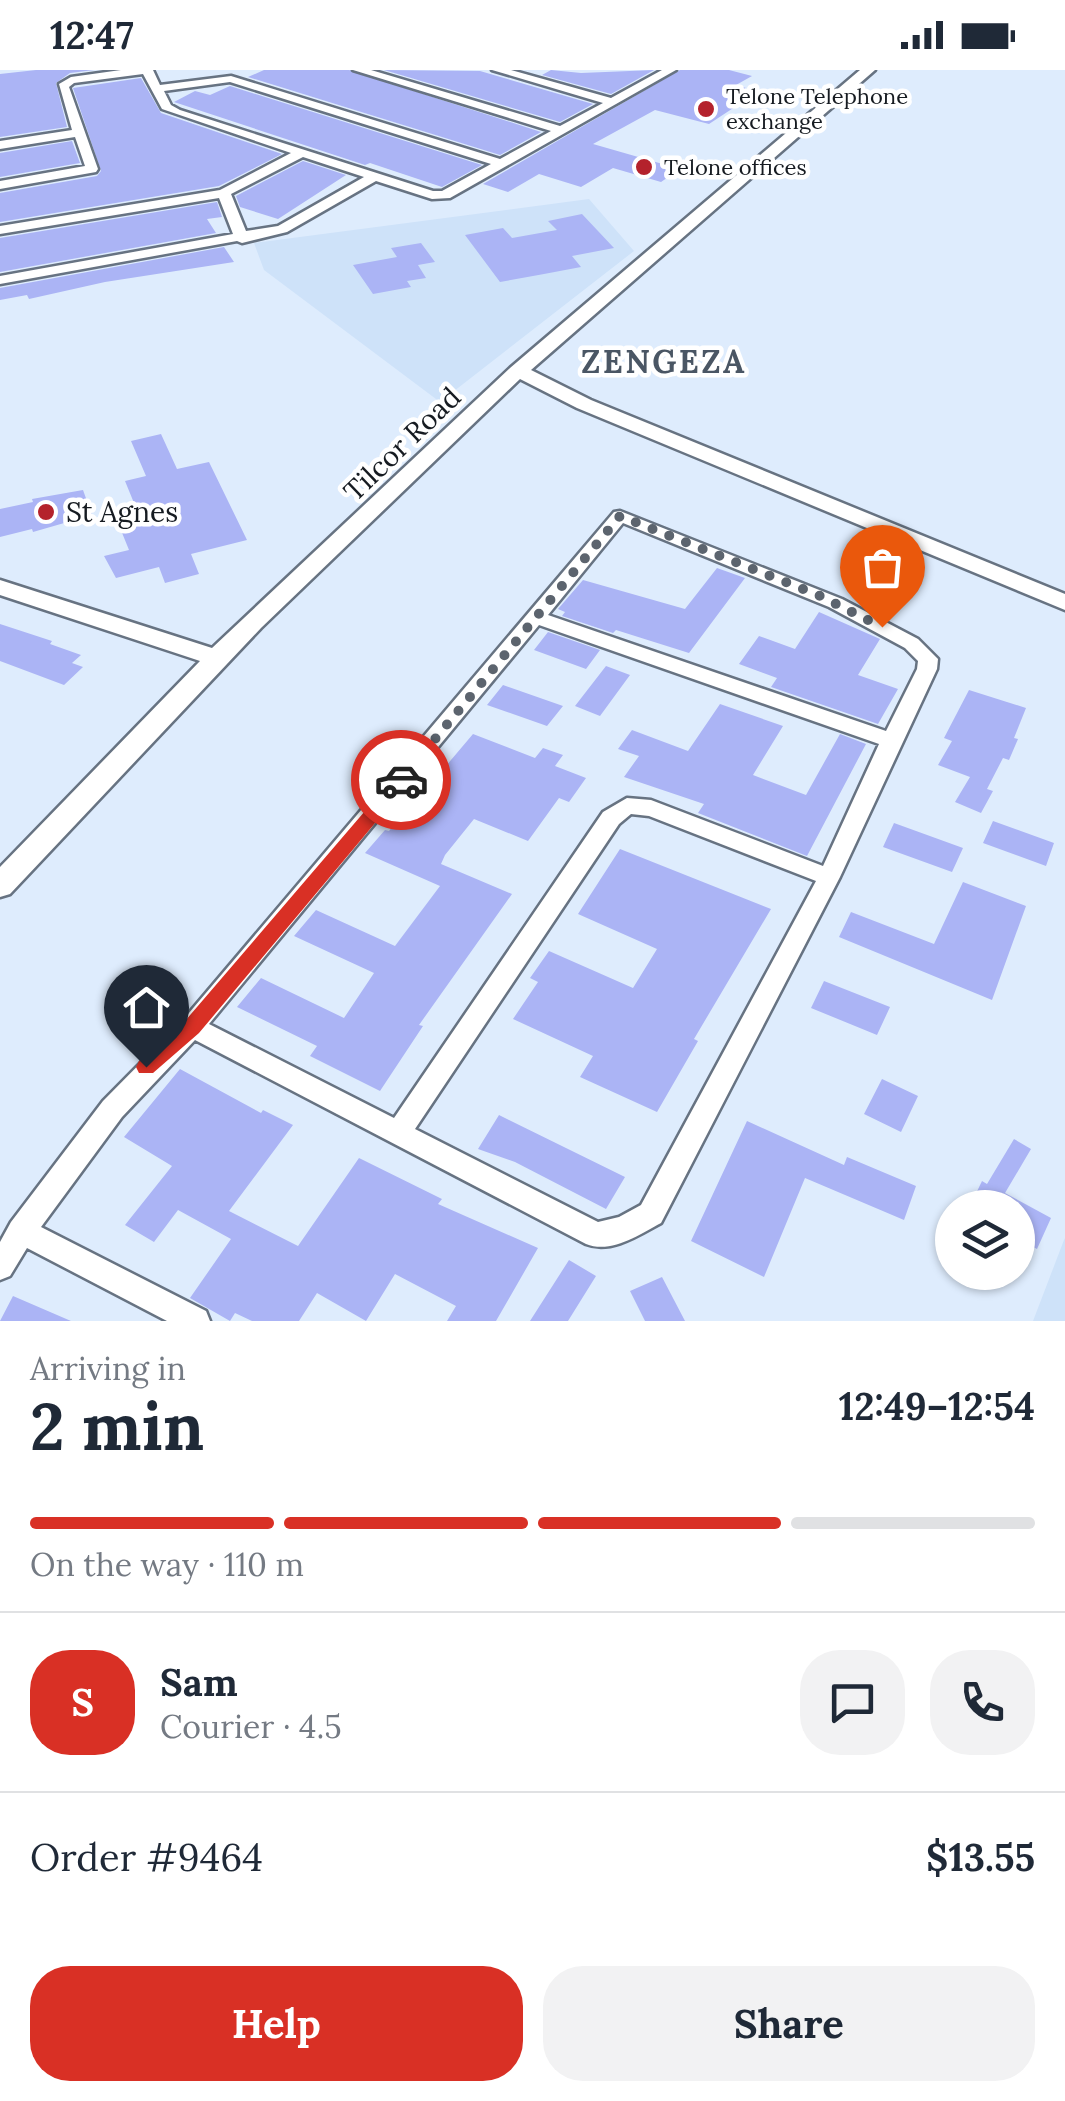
<!DOCTYPE html>
<meta charset="utf-8">
<style>
:root{--surface:#fff;--page:#f2f2f3;--text:#1f2937;--muted:#747a83;--line:#e0e1e3;--accent:#d93025}
body{margin:0;font-family:Lora,serif;background:var(--page);color:var(--text);height:100vh;display:flex;flex-direction:column;font-size:38px;white-space:nowrap}
*{box-sizing:border-box;margin:0}
p{font-size:32px;color:var(--muted)}
.icon{flex:none;width:55px;height:55px;fill:none;stroke:currentColor;stroke-width:2;stroke-linecap:round;stroke-linejoin:round}
.map{position:relative;height:1251px;overflow:hidden}
.drawer{display:flex;flex-direction:column;background:var(--surface);flex:1}
.drawer>*{flex:none}
.tools{position:absolute;left:935px;top:1120px;display:grid;gap:20px}
.tools a{display:grid;place-items:center;width:100px;height:100px;border-radius:50%;background:var(--surface);box-shadow:0 2px 8px #0004;font-size:50px}
.pin{position:absolute;display:grid;place-items:center;width:85px;height:85px;color:#fff;margin:-102px -42px;border-radius:50% 50% 50% 0;rotate:-45deg;box-shadow:0 0 10px #0007}
.pin .icon{rotate:45deg}
.courier{position:absolute;display:grid;place-items:center;width:100px;height:100px;margin:-50px;border:8px solid #d93025;border-radius:50%;background:#fff;color:#222;box-shadow:0 2px 12px #0007}
.headline em{font-style:normal;font-weight:800}
.headline div{display:flex;flex-direction:column-reverse}
.headline{display:flex;align-items:center;justify-content:space-between;height:170px;padding:0 30px}
h1{font-size:65px;font-weight:800;line-height:75px}
.bar{display:grid;grid-template-columns:repeat(4,1fr);gap:15px 10px;align-content:center;height:120px;padding:0 30px}
.bar i{height:12px;border-radius:8px;background:var(--line)}
.bar .selected{background:var(--accent)}
.bar p{grid-column:span 4}
.line{display:flex;align-items:center;gap:25px;padding:0 30px;border-top:2px solid var(--line)}
.line div{flex:1}
.round{display:grid;place-items:center;flex:none;width:105px;height:105px;border-radius:40px;background:var(--page)}
.action{display:flex;gap:20px;margin-top:auto;padding:20px 30px}
.action a{flex:1;height:115px;border-radius:40px;background:var(--accent);color:#fff;font-size:40px;font-weight:800;line-height:115px;text-align:center}
.action a+a{background:var(--page);color:var(--text)}
.status{display:flex;justify-content:space-between;align-items:center;height:70px;padding:0 50px;background:var(--surface);direction:ltr}
.status svg{height:28px;fill:currentColor}
.map>svg:first-child{display:block}
.built{fill:#cee2f9}
.building{fill:#abb4f5}
.lines{fill:none;stroke-linecap:round;stroke-linejoin:round}
.minor-casing{stroke:#677382;stroke-width:5}
.tertiary-casing{stroke:#677382;stroke-width:5}
.minor{fill:#fff;fill-rule:evenodd}
.tertiary{fill:#fff;fill-rule:evenodd}
.route{fill:#d93025}
.done{stroke:#5c646e;stroke-width:10;stroke-dasharray:0 18}
.poi-dot{fill:#b4222c;stroke:#fff;stroke-width:4}
.labels{text-anchor:middle;dominant-baseline:central;stroke-width:9;stroke-linejoin:round;paint-order:stroke}
.far-poi-label{font-size:22px;fill:#161b21;stroke:#fff;text-anchor:start}
.street-label{font-size:28px;fill:#161b21;stroke:#fff}
.poi-label{font-size:28px;fill:#161b21;stroke:#fff;text-anchor:start}
.far-district-label{font-size:32px;font-weight:bold;letter-spacing:2.5px;fill:#4a5664;stroke:#fff}
</style>
<div class="status"><b>12:47</b><svg viewBox="0 0 49 12"><path d="M0 12V9h3v3zM5 12V6h3v6zM10 12V3h3v9zM15 12V0h3v12zM26 1h20v11H26zM47 4h2v5h-2z"/></svg></div>
<div class="map">
<svg width="1065" height="1251" viewBox="0 0 1065 1251">
<rect width="100%" height="100%" fill="#deecfd"/>
<path class="built" d="M589,129L634,181L440,332L264,200L254,173Z
M1065,1168V1251H1033L1064,1170Z"/>
<path class="building" d="M36,0H94L70,3L56,13L67,57L0,67V4Z
M264,0H349L541,62L500,85L248,7Z
M384,0L480,1L593,34L560,52Z
M551,0L581,3L654,0L611,24L542,5Z
M680,0H729L752,6L736,15L746,18L732,25L747,29L709,54L655,40L593,74L680,99L661,112L613,98L581,117L539,104L508,122L483,114Z
M141,8L161,43L282,84L219,116L0,152V123L97,106L101,101L73,18Z
M230,16L482,95L442,117L370,93L365,95L174,32L195,21L210,25Z
M72,71L80,93L0,107V83Z
M303,91L346,105L278,149L240,137L236,126Z
M217,132L222,147L207,149L216,163L0,202V168Z
M582,144L614,178L572,186L581,197L544,204L500,212L465,165L503,158L512,168L557,160L548,151Z
M421,173L435,192L418,195L426,208L407,211L411,217L373,224L353,195L397,187L391,178Z
M224,177L234,192L105,212L29,229L27,225L0,230V218Z
M161,364L177,399L209,392L247,470L191,484L199,504L165,513L159,497L116,508L104,486L129,480L112,438L134,433L125,411L146,406L131,371Z
M83,420L92,445L33,462L32,459L0,467V439L33,432L32,429Z
M717,498L745,508L689,583L616,560L613,563L562,546L565,542L558,539L583,510L685,539Z
M819,542L880,569L858,605L898,619L878,654L771,617L777,608L739,594L759,566L795,579Z
M0,554L52,571L50,574L81,585L72,593L83,597L64,615L0,591Z
M548,562L600,580L586,599L534,580Z
M606,596L630,605L600,646L575,636Z
M503,615L563,636L547,656L487,635Z
M969,620L1026,638L1014,668L1018,669L1009,690L1003,688L987,719L993,721L981,743L955,732L970,707L938,695L952,671L944,668Z
M720,634L783,656L753,705L806,725L840,664L866,674L807,786L698,743L704,734L624,707L639,686L618,679L632,660L688,681Z
M473,664L535,688L543,678L563,685L555,696L586,708L569,732L559,728L528,771L474,749L445,785L441,794L512,824L419,955L423,956L380,1021L310,986L317,976L237,937L261,908L344,948L374,903L294,866L316,840L395,876L440,816L365,783L385,760L389,761L436,701L440,703Z
M993,751L1054,773L1046,796L983,773Z
M894,753L963,778L952,802L883,777Z
M620,779L771,839L694,969L698,971L657,1042L580,1007L593,986L513,949L538,912L530,908L549,881L633,918L657,879L578,844Z
M963,812L1026,836L992,930L839,867L851,842L934,874Z
M824,911L890,937L877,965L811,938Z
M180,999L261,1043L263,1040L293,1055L229,1141L298,1176L359,1088L442,1129L438,1134L538,1178L496,1251H447L456,1236L395,1204L366,1251L317,1223L299,1251H252L235,1243L230,1251L190,1228L231,1169L178,1140L154,1172L125,1155L172,1096L124,1067Z
M882,1009L918,1026L901,1062L864,1044Z
M499,1045L625,1107L606,1139L515,1092L478,1079Z
M747,1051L844,1095L847,1087L916,1116L904,1150L805,1108L764,1207L691,1171Z
M1014,1069L1031,1079L1005,1123L1051,1148L1037,1179L1018,1169V1138H969L982,1111L987,1114Z
M569,1190L596,1206L568,1251H530Z
M662,1207L685,1251H645L630,1221Z
M13,1226L71,1251H0Z"/>
<g class="lines">
<defs>
<path id="minor" d="M121,0H153L160,15L231,6L500,89L551,61L353,0H371L560,56L603,33L492,0H511L611,28L662,0H676L450,128L432,129L376,111L287,162L242,173L237,171L0,214V206L233,164L219,128L0,164V156L220,120L291,83L162,39L143,4L74,13L69,17L98,99L96,102L0,119V111L85,96L75,67L0,79V71L72,60L59,14L71,7ZM230,12L491,94L442,121H433L180,40L171,35L164,21ZM303,87L364,107L278,156L246,161L231,124Z
M620,441L842,529L918,569L938,589L937,599L840,807L661,1153C639,1165 611,1184 586,1174L195,970L122,1047L41,1157L206,1241L210,1251H167L27,1178L10,1206L0,1210V1172L11,1152L103,1031L183,950L614,442ZM623,453L829,537L905,578L918,591L917,599L886,661L548,545ZM539,555L879,674L823,796L651,730L627,728L603,742L394,1048L209,954ZM631,744L649,746L816,811L641,1135L619,1147L598,1152L415,1059L619,754Z"/>
<path id="tertiary" d="M860,0H875L531,300L591,330L1065,524V540L577,338L520,309L261,558L10,824L0,827V797L200,591L0,525V510L212,578L510,298Z"/>
</defs>
<use href="#minor" class="minor-casing"/>
<use href="#tertiary" class="tertiary-casing"/>
<use href="#minor" class="minor"/>
<use href="#tertiary" class="tertiary"/>
</g>
<path class="route" d="M401,704L407,706V715L199,963L153,1003H139L136,997L139,991L185,951L395,706Z"/>
<g class="lines">
<path class="done" d="M401,710L620,446L818,525L882,557"/>
</g>
<g class="poi-dot">
<circle cx="706" cy="39" r="10"/>
<circle cx="644" cy="97" r="10"/>
<circle cx="46" cy="442" r="10"/>
</g>
<g class="labels">
<g class="far-poi-label">
<text x="726" y="26">Telone Telephone<tspan x="726" dy="25">exchange</tspan></text>
<text x="664" y="97">Telone offices</text>
</g>
<g class="street-label">
<text transform="translate(402 374) rotate(-44)">Tilcor Road</text>
</g>
<g class="poi-label">
<text x="66" y="442">St Agnes</text>
</g>
<g class="far-district-label">
<text x="664" y="291">ZENGEZA</text>
</g>
</g>
</svg>
<div class="tools">
<a><svg class="icon" aria-label="layers" viewBox="0 0 24 24"><path d="M12 4l9 5-9 5-9-5zM3 14l9 5 9-5"/></svg></a>
</div>
<div class="pin" style="left:882px;top:557px;background:#ea580c"><svg class="icon" aria-label="bag" viewBox="0 0 24 24"><path d="M5 8h14l-1 12H6zM9 8a3 3 0 0 1 6 0"/></svg></div>
<div class="pin" style="left:146px;top:997px;background:#1f2937"><svg class="icon" aria-label="home" viewBox="0 0 24 24"><path d="M3 11l9-7 9 7M6 9v11h12V9"/></svg></div>
<div class="courier" style="left:401px;top:710px"><svg class="icon" aria-label="car" viewBox="0 0 24 24"><path d="M5 17H2v-5l4-1 3-4h7l3 4 3 1v5h-3M9 17h6M6 11h13"/><circle cx="7" cy="17" r="2"/><circle cx="17" cy="17" r="2"/></svg></div>
</div>
<section class="drawer">
<div class="headline"><div><h1>2 min</h1><p>Arriving in</p></div><em>12:49–12:54</em></div>
<div class="bar"><i class="selected"></i><i class="selected"></i><i class="selected"></i><i></i><p>On the way · 110 m</p></div>
<div class="line" style="height:180px"><b class="round" style="background:var(--accent);color:#fff">S</b><div><b>Sam</b><p>Courier · 4.5</p></div><a class="round"><svg class="icon" aria-label="chat" viewBox="0 0 24 24"><path d="M4 5h16v11H9l-5 4z"/></svg></a><a class="round"><svg class="icon" aria-label="phone" viewBox="0 0 24 24"><path d="M5 4h4l2 5-3 2q2 4 5 5l2-3 5 2v4C11 20 4 13 5 4z"/></svg></a></div>
<div class="line" style="height:130px"><div>Order #9464</div><b>$13.55</b></div>
<div class="action"><a>Help</a><a>Share</a></div>
</section>
